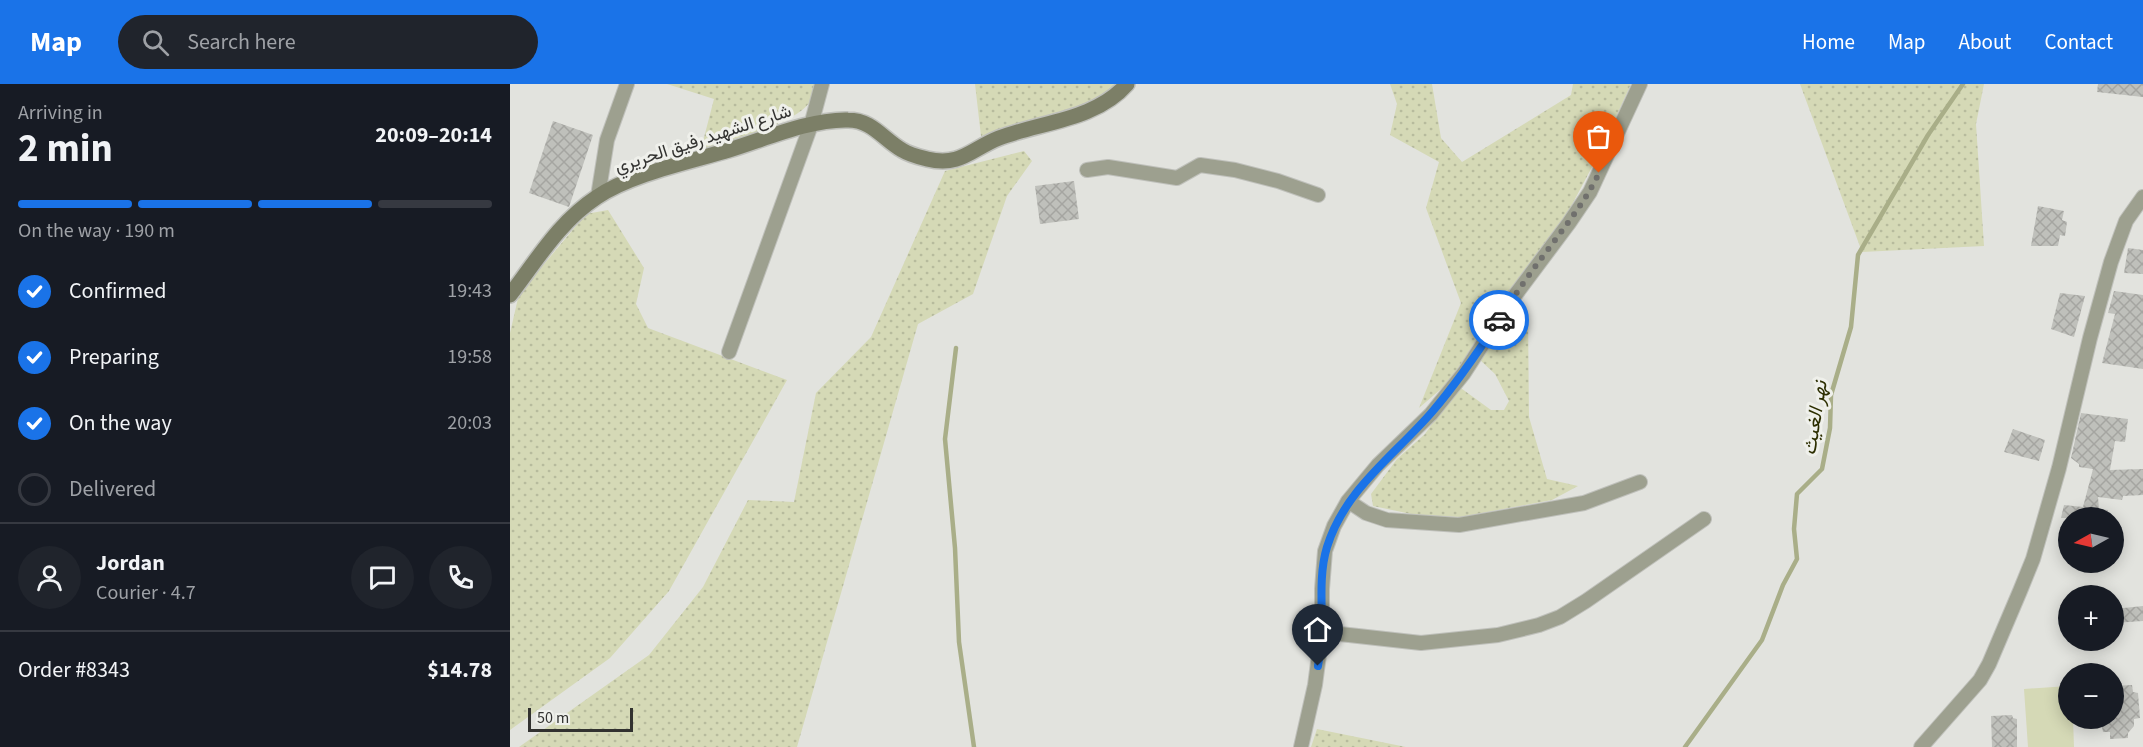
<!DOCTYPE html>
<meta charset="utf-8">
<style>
:root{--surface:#171b24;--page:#20242c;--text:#f1f3f6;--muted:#9ea1a6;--line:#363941;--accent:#1a73e8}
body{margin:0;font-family:"Source Sans 3",Vazirmatn,sans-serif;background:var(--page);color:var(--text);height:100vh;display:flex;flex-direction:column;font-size:22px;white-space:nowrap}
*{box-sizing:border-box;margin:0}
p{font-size:20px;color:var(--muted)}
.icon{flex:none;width:33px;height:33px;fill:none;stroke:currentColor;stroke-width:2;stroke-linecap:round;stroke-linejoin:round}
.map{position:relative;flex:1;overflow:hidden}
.panel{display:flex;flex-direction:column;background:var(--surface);width:510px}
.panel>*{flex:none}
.needle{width:39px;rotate:262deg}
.fabs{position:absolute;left:1548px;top:423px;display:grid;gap:12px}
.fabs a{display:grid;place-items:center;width:66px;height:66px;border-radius:50%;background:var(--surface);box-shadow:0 3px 15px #0003;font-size:30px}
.scale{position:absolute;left:18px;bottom:15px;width:105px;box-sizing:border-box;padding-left:6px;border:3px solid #323230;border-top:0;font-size:16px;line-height:21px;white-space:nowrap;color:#323230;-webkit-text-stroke:4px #eff0eb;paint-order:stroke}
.pin{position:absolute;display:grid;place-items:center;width:51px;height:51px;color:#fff;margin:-62px -26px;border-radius:50% 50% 50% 0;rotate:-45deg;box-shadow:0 0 6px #0007}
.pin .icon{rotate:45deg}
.courier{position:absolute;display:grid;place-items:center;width:60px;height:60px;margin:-30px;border:4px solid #1a73e8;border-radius:50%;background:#fff;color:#222;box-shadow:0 2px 8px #0007}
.summary em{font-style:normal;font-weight:700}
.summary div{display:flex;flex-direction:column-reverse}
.summary{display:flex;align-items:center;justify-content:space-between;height:102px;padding:0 18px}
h1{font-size:39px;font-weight:700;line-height:45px}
.bar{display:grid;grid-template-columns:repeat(4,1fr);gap:9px 6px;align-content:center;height:72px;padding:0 18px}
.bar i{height:8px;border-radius:4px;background:var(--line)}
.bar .active{background:var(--accent)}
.bar p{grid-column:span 4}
.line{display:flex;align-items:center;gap:15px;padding:0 18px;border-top:2px solid var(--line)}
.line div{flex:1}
.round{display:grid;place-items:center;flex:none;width:63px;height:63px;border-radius:32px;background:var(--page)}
ol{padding:0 18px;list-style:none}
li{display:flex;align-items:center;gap:18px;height:66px}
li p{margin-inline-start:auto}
li .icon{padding:6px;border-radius:50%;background:var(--accent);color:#fff;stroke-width:4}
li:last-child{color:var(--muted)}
li i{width:33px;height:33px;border:3px solid var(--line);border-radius:50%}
header{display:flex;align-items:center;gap:36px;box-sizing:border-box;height:84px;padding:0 30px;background:var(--accent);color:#fff}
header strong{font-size:28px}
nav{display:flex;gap:33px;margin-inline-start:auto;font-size:21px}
.search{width:420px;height:54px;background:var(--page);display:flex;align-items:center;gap:15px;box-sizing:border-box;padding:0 21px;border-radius:33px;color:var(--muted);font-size:22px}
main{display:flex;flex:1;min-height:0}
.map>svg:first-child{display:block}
.grass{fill:url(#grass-dots)}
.garden{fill:#d5d9b6}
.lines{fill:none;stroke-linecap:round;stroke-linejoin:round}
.stream{stroke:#a9ae88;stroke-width:4.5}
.building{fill:url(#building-cross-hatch)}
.street-casing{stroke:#bfc0bb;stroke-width:16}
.secondary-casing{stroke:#bfc0bb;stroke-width:18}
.street{stroke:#9da08f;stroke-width:14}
.secondary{stroke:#7c7f67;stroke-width:15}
.done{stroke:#70706d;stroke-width:6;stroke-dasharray:0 10.8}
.route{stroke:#1a73e8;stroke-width:8}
.labels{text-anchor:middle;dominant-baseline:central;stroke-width:6;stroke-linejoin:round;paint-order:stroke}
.street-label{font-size:18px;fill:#323230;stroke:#eff0eb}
.water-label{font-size:20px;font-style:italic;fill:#2c2e00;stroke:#eff0eb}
</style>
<header>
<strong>Map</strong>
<div class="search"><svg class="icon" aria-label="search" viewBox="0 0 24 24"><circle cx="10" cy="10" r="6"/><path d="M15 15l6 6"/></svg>Search here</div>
<nav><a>Home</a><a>Map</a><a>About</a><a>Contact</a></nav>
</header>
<main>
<section class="panel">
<div class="summary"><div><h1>2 min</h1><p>Arriving in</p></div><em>20:09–20:14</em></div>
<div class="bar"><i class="active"></i><i class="active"></i><i class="active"></i><i></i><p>On the way · 190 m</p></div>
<ol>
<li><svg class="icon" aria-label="check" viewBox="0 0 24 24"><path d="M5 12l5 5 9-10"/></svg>Confirmed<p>19:43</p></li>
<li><svg class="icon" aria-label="check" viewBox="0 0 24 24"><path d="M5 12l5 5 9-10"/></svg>Preparing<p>19:58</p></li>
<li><svg class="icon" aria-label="check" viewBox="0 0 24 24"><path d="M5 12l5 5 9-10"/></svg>On the way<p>20:03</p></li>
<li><i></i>Delivered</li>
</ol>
<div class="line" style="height:108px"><a class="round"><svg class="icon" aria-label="person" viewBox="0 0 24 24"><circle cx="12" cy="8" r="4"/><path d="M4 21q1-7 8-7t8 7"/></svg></a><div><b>Jordan</b><p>Courier · 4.7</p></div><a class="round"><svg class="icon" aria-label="chat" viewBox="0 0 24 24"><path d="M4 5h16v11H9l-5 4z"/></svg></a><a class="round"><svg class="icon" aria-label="phone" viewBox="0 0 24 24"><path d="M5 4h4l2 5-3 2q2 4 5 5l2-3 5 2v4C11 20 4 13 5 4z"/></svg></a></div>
<div class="line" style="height:78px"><div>Order #8343</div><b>$14.78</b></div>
</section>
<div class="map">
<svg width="1633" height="663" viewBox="0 0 1633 663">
<defs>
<pattern id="grass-dots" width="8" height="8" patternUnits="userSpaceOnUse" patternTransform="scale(1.5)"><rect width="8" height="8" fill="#d5d9b6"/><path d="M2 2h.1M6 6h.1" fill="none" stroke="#b7bb9d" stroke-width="1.8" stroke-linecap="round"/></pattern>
<pattern id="building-cross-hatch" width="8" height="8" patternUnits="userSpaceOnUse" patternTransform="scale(1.5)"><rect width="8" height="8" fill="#bfc0bb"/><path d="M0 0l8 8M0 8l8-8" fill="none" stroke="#a5a5a1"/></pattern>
</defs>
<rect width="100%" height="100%" fill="#e2e3de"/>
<path class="grass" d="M157,0H306C304,5 303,13 300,18C284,41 218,56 191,65L204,15Z
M465,0H609C569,29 519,43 471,52Z
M880,0H922L931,54L952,78L1061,11L1063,0H1121L1090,68L1057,130L994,213L939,298L909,324L951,219L916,124L929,78L880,51L887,20Z
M1290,0H1474L1466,40L1474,162L1352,168Z
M514,67L522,77L497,112L463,210L408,240L287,663H9L139,571L193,503L238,416L284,418L306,309L361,253L435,87Z
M98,126L134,184L126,220L138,244L277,296L159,507L100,574L0,646V249L9,210L76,130Z
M1010,218L1018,229L1019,333L1037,395L1068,402L1042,416L950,433L906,431L863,422L861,410L887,375L915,350L948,302L981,326H994L999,317L985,290L970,276Z
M807,645L896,663H801Z"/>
<path class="garden" d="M1558,602V634L1563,635L1564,663H1518L1514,605Z"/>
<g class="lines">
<path class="stream" d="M446,264L435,355L445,464L449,558L464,663
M1175,663L1252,556L1273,501L1287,475L1284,445L1287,410L1312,385L1320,344L1321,311L1341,243L1348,171L1418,51L1453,0"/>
</g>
<path class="building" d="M1588,0H1633V13L1587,8Z
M43,37L83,51L59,123L19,109Z
M564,97L569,135L530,140L525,102Z
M1528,122L1554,127L1552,136L1557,138L1555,152L1550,151L1548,162H1521Z
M1618,164L1633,166V190L1614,189Z
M1604,207L1633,211V285L1592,279L1605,230L1598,229Z
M1550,209L1575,212L1564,253L1541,245Z
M1571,329L1618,335L1615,358L1605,357L1600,386L1633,385V411L1613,412L1612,416L1588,413L1589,425L1598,426L1597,434H1551L1554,421L1573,423L1583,385L1569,383V380L1561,374Z
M1503,345L1535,356L1529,377L1494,368Z
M1633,522V537L1604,539V525Z
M1622,601L1623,608L1628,609L1630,634L1624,635V642L1618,649V654L1600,655V648H1593L1590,634H1604V602Z
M1502,631L1503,634L1507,635V663H1482L1481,632Z"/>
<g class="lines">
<defs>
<path id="street" d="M577,86L598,83L667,94L690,81L725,86L768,97L808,111
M88,112L97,56L117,0
M219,268L301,41L312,0
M838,417L856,429L877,436L949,441L1074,419L1130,398
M812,548L911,559L988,551L1029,541L1050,533L1076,517L1194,435
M791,663L805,601L812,548V505L815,467L824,442L838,417L868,381L921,330L954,289L1000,218L1059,139L1080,108L1130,0
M1411,663L1470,596L1479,580L1510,507L1523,475L1549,384L1580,254L1601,178L1616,137L1633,113"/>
<path id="secondary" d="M0,211C27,176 49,138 87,113C121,90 179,78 219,66C255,55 300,35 338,36C362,36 373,55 392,66C400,71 409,73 417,75C451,83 461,65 489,54C531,38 586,36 617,0"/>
</defs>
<use href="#street" class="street-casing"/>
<use href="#secondary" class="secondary-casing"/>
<use href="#street" class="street"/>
<use href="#secondary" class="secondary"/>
</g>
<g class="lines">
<path class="done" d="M989,236C1004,212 1020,189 1037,167C1056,141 1075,118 1089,89"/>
<path class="route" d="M808,582C810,570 812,557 812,545C812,519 809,489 817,463C835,405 884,372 922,328C947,299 968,268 989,236"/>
</g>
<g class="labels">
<g class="street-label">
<text transform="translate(193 55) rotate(-18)">شارع الشهيد رفيق الحريري</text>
</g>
<g class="water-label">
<text transform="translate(1305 334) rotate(-81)">نهر الغيث</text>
</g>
</g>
</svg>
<div class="fabs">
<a><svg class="needle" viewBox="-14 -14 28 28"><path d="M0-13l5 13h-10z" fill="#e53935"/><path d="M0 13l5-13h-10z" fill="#9ea1a6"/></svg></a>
<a>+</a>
<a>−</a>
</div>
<div class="scale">50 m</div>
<div class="pin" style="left:1089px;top:89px;background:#ea580c"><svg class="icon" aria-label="bag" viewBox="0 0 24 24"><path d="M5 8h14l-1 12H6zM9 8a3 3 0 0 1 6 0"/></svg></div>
<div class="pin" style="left:808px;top:582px;background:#1f2937"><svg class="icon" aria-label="home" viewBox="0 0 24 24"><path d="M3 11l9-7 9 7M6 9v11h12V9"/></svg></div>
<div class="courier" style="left:989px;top:236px"><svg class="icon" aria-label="car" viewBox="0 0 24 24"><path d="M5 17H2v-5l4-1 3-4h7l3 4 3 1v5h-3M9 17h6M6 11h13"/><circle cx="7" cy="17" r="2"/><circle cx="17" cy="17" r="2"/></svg></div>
</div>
</main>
